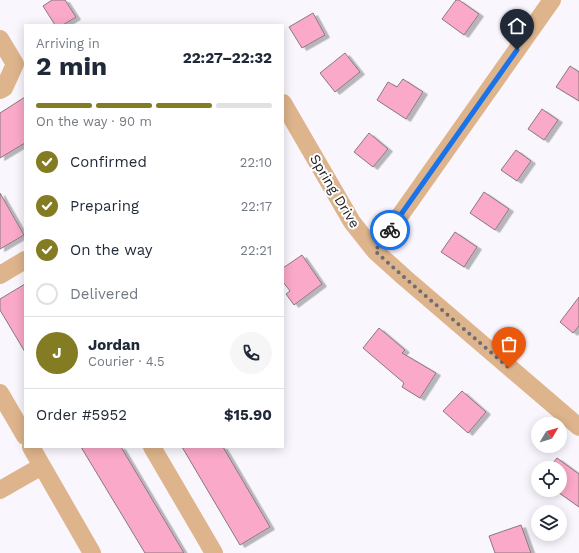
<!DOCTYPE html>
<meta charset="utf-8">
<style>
:root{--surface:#fff;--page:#f6f6f7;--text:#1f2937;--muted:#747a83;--line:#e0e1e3;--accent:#837c22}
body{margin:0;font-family:"Work Sans",sans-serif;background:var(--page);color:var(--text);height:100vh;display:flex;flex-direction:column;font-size:15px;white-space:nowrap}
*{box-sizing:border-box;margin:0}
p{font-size:13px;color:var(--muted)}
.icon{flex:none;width:22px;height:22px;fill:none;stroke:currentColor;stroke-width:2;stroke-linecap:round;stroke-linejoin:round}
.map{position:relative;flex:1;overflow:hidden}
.details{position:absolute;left:24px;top:24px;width:260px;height:424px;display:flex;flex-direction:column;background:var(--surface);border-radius:0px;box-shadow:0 2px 10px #0003}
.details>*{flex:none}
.needle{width:26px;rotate:52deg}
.fabs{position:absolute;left:531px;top:417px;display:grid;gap:8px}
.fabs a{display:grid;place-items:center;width:36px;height:36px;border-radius:50%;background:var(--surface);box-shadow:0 2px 10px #0003;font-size:20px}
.pin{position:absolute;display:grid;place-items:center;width:34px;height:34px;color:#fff;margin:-41px -17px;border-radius:50% 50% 50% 0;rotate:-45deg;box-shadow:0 0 4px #0007}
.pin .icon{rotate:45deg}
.courier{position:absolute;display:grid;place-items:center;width:40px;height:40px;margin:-20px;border:3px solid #1a73e8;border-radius:50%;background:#fff;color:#222;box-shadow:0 1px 5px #0007}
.head em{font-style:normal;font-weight:700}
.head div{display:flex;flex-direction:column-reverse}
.head{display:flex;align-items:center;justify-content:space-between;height:68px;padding:0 12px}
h1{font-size:26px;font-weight:700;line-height:30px}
.bar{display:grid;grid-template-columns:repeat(4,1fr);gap:6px 4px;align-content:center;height:48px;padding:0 12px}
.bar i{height:5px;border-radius:3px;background:var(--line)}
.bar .on{background:var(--accent)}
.bar p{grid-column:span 4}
.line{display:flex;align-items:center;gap:10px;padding:0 12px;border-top:1px solid var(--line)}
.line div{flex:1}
.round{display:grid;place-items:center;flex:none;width:42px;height:42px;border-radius:21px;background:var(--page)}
ol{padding:0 12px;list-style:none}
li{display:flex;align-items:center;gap:12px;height:44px}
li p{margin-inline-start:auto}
li .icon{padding:4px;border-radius:50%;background:var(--accent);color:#fff;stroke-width:4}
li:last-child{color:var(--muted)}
li i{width:22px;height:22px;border:2px solid var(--line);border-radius:50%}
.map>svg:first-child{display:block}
.building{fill:#faa9c8;stroke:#89787e;filter:url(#shadow)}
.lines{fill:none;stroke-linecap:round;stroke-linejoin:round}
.minor{stroke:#ddb48b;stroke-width:18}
.done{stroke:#6e6c72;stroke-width:4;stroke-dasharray:0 7.2}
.route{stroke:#1a73e8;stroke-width:5}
.labels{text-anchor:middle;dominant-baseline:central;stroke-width:4;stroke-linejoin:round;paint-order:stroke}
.street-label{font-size:14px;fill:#232127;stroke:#fff}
</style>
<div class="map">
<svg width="579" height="553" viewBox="0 0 579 553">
<defs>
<filter id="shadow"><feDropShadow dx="4.5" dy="2.5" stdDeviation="0" flood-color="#0004"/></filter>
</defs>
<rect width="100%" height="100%" fill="#f9f7fd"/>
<path class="building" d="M52,0H65L76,17L63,25H55L43,6Z
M456,0H459L479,14L464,35L442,19Z
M313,13L325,35L302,48L289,27Z
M345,53L360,72L335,92L320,73Z
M570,66L579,72V101L556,87Z
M403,79L423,92L406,119L377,100L388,82L397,87Z
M25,97V143L0,158V113Z
M542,109L558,120L544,140L528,129Z
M369,133L388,149L373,167L354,152Z
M516,150L531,161L517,181L501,170Z
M484,192L509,209L495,230L470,213Z
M0,193L24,235L0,249Z
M455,232L477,247L464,267L441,252Z
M302,255L322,284L294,305L286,294L290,291L283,282V268Z
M25,284V352L0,310V299Z
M579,297V326L573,333L560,322Z
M379,328L405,350L402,353L436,373L420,398L402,387L404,383L363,348Z
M462,391L486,412L468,433L443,411Z
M81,447H121L184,553H145Z
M182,447H223L270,527L240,545Z
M557,458L579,474V507L555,490H560V468H549Z
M521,525L531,553H495L489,536Z"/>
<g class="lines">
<path class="minor" d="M0,39L15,64L4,88L0,90
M283,103L352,222L375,251L405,278L579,427
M375,251L552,0
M0,275L25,260
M0,393L25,436
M31,447L92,553
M152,447L214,553
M0,490L42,466"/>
</g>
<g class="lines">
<path class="done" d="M390,230L375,251L405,278L509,368"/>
<path class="route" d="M390,230L517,50"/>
</g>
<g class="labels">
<g class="street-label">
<text transform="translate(335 191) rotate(59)">Spring Drive</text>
</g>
</g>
</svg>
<div class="fabs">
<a><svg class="needle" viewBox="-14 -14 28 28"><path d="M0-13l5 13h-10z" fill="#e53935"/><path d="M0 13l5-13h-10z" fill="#747a83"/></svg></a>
<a><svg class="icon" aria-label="locate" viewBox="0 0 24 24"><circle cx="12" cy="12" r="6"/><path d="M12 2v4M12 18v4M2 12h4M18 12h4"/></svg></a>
<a><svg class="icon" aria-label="layers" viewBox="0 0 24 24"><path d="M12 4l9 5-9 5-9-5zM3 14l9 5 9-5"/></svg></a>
</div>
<div class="pin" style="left:509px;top:368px;background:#ea580c"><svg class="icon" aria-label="bag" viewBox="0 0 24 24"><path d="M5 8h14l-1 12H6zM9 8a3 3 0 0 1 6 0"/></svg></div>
<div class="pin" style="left:517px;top:50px;background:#1f2937"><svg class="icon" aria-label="home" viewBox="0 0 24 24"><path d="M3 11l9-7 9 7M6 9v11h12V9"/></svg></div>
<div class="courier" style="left:390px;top:230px"><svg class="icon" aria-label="bike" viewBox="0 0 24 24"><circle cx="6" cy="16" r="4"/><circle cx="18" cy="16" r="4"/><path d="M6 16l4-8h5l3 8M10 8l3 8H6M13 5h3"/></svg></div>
<section class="details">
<div class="head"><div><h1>2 min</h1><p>Arriving in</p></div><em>22:27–22:32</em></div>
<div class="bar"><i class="on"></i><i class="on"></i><i class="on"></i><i></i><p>On the way · 90 m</p></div>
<ol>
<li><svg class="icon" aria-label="check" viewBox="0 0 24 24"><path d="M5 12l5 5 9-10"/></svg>Confirmed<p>22:10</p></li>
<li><svg class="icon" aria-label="check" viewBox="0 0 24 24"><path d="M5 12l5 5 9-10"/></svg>Preparing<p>22:17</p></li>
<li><svg class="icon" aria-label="check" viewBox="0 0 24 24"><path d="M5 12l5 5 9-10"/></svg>On the way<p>22:21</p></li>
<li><i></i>Delivered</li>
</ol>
<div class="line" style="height:72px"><b class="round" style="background:var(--accent);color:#fff">J</b><div><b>Jordan</b><p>Courier · 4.5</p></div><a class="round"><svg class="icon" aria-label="phone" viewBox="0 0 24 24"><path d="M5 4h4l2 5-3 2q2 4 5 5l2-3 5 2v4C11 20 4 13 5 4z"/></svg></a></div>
<div class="line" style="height:52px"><div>Order #5952</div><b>$15.90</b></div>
</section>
</div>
